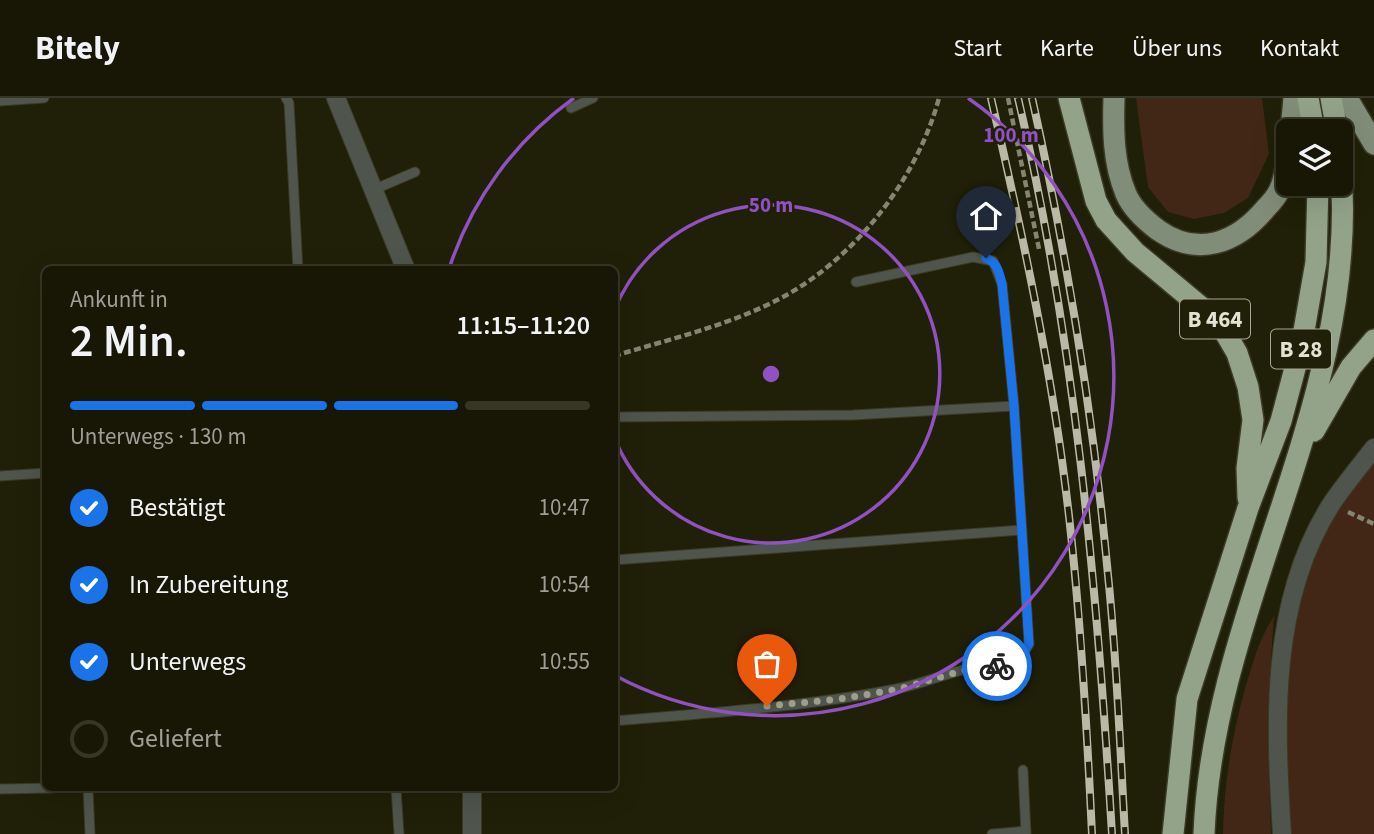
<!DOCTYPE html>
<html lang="de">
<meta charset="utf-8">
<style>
:root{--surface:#181705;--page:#21200f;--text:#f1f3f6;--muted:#9f9f9a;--line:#363627;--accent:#1a73e8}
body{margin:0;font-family:"Source Sans 3",sans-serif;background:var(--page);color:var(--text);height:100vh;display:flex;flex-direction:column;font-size:26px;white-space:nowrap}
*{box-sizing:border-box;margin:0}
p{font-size:23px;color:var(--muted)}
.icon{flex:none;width:38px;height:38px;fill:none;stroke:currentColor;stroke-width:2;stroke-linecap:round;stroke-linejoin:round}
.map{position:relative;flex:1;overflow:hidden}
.drawer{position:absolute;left:42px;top:168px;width:576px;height:525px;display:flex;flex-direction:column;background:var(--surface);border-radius:10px;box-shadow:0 7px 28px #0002,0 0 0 2px var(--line)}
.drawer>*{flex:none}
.controls{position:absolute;left:1276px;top:21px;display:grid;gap:14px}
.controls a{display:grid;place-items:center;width:77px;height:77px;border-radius:10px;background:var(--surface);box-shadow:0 7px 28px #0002,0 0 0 2px var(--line);font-size:35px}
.pin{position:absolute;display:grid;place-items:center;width:60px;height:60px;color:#fff;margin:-72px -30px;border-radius:50% 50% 50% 0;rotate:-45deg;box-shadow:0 0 7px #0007}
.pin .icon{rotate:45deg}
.courier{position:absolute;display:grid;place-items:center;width:70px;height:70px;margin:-35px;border:5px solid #1a73e8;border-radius:50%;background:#fff;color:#222;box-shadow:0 2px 9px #0007}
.overview em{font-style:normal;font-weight:600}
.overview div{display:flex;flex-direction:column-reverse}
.overview{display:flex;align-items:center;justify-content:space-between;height:119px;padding:0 28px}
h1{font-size:46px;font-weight:600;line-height:52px}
.bar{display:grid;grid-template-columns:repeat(4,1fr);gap:10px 7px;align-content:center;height:84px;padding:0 28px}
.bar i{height:9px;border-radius:5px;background:var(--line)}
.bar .current{background:var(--accent)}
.bar p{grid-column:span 4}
ol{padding:0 28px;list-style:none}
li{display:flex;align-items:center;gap:21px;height:77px}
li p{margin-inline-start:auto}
li .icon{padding:7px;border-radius:50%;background:var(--accent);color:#fff;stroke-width:4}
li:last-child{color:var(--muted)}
li i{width:38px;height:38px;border:4px solid var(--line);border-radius:50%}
header{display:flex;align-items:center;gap:42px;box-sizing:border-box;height:98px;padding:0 35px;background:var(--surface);border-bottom:2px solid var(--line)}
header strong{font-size:33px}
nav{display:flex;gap:38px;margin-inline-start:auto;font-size:24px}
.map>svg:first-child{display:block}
.green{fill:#422716}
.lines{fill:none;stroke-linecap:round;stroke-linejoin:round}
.lane-casing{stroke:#3b3a24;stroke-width:11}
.street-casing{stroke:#3b3a24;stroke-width:20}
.primary-casing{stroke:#3b3a24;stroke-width:24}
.highway-casing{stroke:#3b3a24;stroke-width:24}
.path{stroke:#868572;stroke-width:4.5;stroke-dasharray:7 3.5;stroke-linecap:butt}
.lane{stroke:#4f554c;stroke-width:9}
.street{stroke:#4f554c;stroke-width:18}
.primary{stroke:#808d79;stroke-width:21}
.highway{stroke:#93a38a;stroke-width:21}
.rail-casing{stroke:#bab9a8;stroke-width:8}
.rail{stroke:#201f07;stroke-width:5;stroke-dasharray:16;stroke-linecap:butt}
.done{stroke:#9f9e8c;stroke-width:7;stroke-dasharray:0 12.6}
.route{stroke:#1a73e8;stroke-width:9}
.ring{fill:none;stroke:#9051c3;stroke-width:3.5}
.labels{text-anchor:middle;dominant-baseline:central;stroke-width:5;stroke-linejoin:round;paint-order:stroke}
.shield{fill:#201f07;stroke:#a8a896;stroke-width:2}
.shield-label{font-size:23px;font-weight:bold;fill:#e3e3d4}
.centre{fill:#9051c3;stroke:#201f07;stroke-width:3.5}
.ring-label{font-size:21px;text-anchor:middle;font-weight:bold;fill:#9051c3;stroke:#201f07;stroke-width:5;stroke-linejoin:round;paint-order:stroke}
</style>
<header>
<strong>Bitely</strong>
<nav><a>Start</a><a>Karte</a><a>Über uns</a><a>Kontakt</a></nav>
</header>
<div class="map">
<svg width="1374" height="736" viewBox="0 0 1374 736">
<rect width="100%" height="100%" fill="#201f07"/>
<path class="green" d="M1136,0H1262L1269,56L1248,100L1224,115L1194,121L1168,114L1148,89Z
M1374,354V736H1282L1285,539L1322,432Z
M1274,518C1268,591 1268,663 1271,736H1223C1224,685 1232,636 1246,587C1254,561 1259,541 1274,518Z"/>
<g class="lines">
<defs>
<path id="lane" d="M286,0L289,5L298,172
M0,3L44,0
M571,10L593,0
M373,92L415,74
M614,319L853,317L1014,308
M0,378L46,375
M614,462L1022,432
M614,623C708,615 804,609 896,591C919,587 941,577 963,572C988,567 1016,572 1029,546L1014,308L1002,186L993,163L973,159L856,184
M1023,672L1026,736
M88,690L90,736
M396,690L399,736
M0,691L52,690
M992,736L1026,733"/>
<path id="street" d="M336,0L406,172
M472,736V690
M1282,736C1275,625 1269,503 1332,405C1345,386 1360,368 1374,350"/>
<path id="primary" d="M1114,0C1113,32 1113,65 1126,96C1132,110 1146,123 1158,132C1198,160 1237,145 1266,110C1271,105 1276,99 1279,93C1285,81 1286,69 1288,56
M1347,0L1374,46
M1291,33L1294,0"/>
<path id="highway" d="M1069,0L1096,103L1106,122L1135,154L1219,224L1237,255L1248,289L1253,322L1247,370L1248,400
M1308,0L1314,33
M1331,0L1337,33
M1314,333L1351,269L1374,242
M1173,736L1187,601L1248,410L1281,323L1302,244L1316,164L1318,86
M1204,736C1213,504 1364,297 1340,61"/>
</defs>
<use href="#lane" class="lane-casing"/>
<use href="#street" class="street-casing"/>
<use href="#primary" class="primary-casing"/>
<use href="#highway" class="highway-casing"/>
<path class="path" d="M1008,0L1039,151
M614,258C673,240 736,226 790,195C860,154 918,78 939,0
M1348,414L1374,426"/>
<use href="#lane" class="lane"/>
<use href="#street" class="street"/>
<use href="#primary" class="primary"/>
<use href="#highway" class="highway"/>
<defs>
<path id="rail" d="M991,0C1023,138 1053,277 1069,418C1081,524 1087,630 1092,736
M1018,0C1075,242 1097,489 1112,736
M1032,0C1067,157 1093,316 1108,477C1117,563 1120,649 1125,736"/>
</defs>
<use href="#rail" class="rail-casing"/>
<use href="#rail" class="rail"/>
</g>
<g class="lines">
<path class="done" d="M767,608L840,601L899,591L965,572L997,568"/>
<path class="route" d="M986,160C998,165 999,174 1002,186L1014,308L1029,546C1021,561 1013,564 997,568"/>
</g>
<g class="ring">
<path d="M614 213A169 169 0 1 1 614 339"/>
<path d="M449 171A339 339 0 0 1 574 0M968 0A339 339 0 0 1 614 577"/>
</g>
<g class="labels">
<g class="shield">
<rect x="1180" y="201.5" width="70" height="39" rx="5"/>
<rect x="1271" y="231.5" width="60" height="39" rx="5"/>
</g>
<g class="shield-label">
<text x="1215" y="221">B 464</text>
<text x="1301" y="251">B 28</text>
</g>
</g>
<circle cx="771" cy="276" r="10" class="centre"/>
<g class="ring-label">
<text x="1011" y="44">100 m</text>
<text x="771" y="114">50 m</text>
</g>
</svg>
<div class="controls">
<a><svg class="icon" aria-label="layers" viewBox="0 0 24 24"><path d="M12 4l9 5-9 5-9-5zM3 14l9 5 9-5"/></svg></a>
</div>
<div class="pin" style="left:767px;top:608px;background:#ea580c"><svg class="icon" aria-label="bag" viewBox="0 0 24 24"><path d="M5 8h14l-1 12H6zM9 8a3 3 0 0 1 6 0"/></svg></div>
<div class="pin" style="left:986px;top:160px;background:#1f2937"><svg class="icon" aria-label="home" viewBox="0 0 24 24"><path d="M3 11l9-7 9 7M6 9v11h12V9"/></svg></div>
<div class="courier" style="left:997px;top:568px"><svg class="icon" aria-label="bike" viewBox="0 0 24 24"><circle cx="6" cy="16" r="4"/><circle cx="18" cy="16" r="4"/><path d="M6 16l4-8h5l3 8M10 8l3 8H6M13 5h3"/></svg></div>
<section class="drawer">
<div class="overview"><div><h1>2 Min.</h1><p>Ankunft in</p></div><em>11:15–11:20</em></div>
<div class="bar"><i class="current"></i><i class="current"></i><i class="current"></i><i></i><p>Unterwegs · 130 m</p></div>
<ol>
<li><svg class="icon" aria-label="check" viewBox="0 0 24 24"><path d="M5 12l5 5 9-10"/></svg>Bestätigt<p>10:47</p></li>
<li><svg class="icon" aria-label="check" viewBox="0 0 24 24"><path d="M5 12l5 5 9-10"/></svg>In Zubereitung<p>10:54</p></li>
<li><svg class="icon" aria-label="check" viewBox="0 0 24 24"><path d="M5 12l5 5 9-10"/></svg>Unterwegs<p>10:55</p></li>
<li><i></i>Geliefert</li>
</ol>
</section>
</div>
